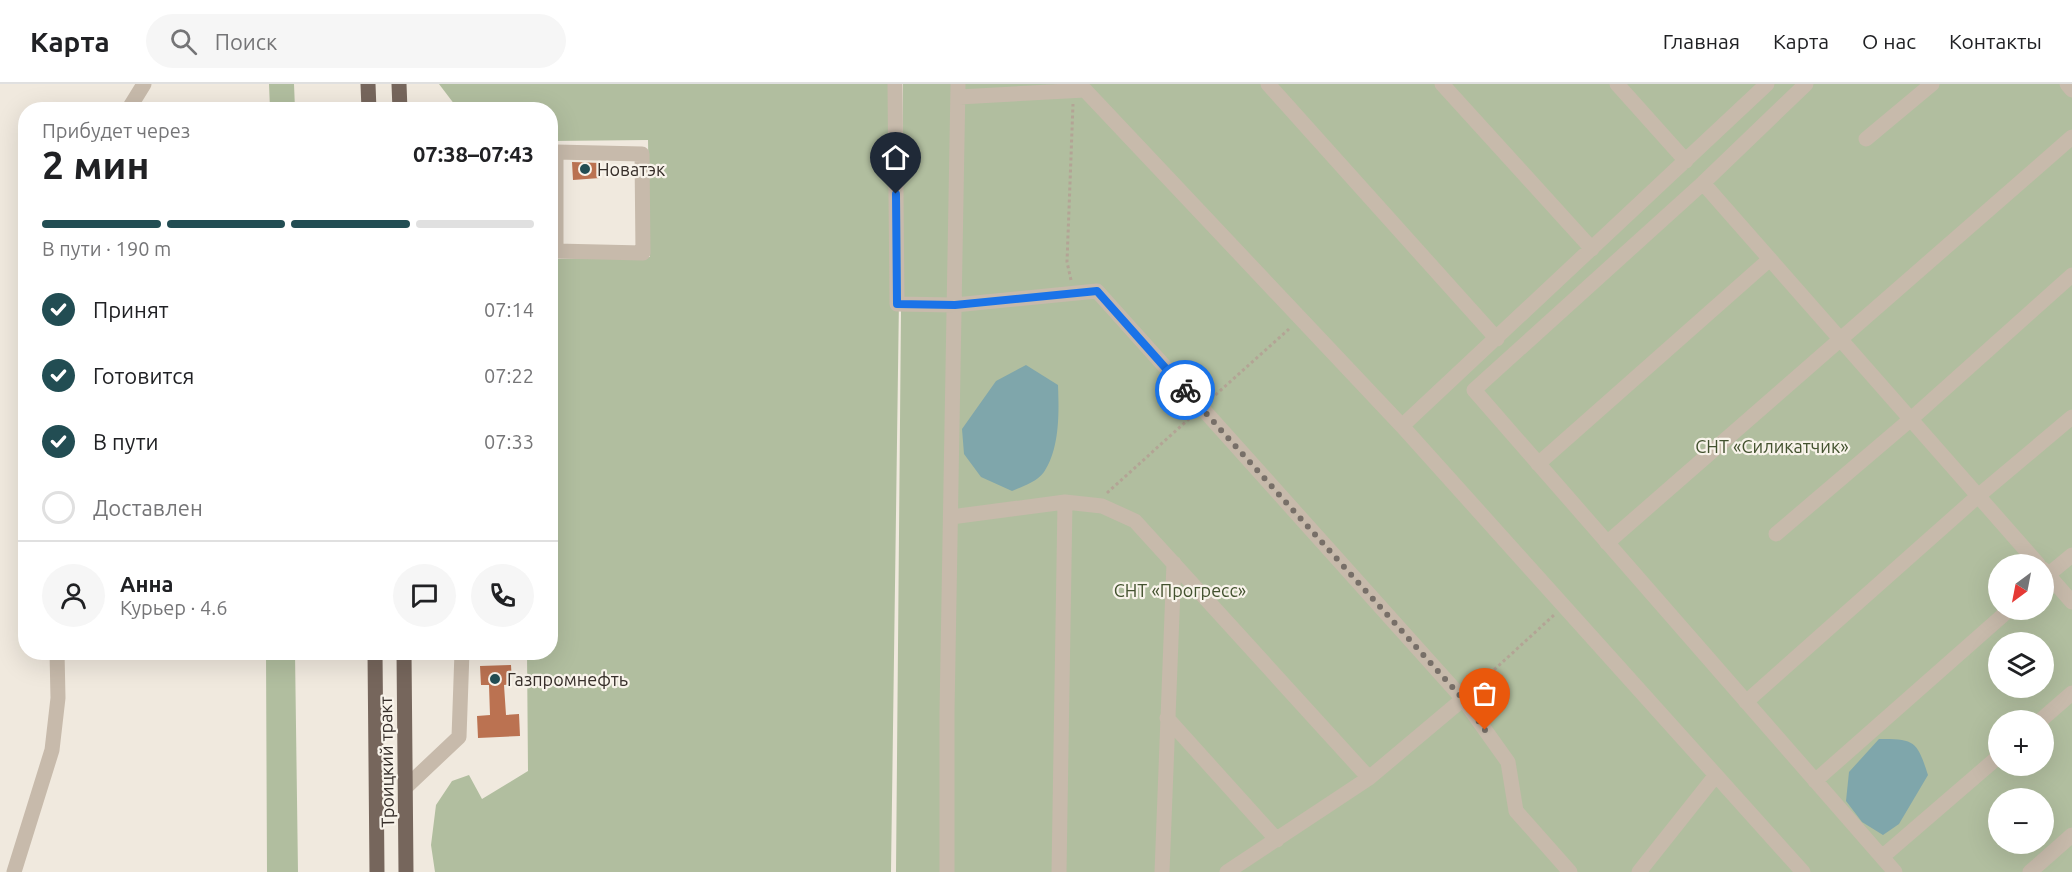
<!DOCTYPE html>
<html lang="ru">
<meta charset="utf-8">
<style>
:root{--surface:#fff;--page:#f6f6f6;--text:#202124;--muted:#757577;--line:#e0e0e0;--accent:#224d53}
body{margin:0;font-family:Ubuntu,sans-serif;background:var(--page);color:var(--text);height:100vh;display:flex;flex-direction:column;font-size:22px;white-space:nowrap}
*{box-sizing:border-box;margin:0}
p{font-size:20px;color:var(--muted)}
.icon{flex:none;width:33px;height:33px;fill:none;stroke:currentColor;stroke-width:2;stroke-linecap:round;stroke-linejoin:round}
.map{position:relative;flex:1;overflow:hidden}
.drawer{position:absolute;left:18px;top:18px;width:540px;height:558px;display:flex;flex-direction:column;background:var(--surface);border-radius:24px;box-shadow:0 6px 24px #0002}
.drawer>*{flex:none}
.needle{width:39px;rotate:212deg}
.fabs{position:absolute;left:1988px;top:470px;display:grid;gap:12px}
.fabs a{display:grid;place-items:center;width:66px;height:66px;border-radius:50%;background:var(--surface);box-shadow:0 6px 24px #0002;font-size:30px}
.pin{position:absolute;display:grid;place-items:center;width:51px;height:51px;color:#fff;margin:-62px -26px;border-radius:50% 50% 50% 0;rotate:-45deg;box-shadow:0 0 6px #0007}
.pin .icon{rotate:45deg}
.courier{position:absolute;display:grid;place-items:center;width:60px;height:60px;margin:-30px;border:4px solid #1a73e8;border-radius:50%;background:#fff;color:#222;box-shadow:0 2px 8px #0007}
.overview em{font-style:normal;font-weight:600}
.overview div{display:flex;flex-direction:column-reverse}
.overview{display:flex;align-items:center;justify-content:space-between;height:102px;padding:0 24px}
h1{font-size:39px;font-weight:600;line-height:45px}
.bar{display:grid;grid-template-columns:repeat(4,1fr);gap:9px 6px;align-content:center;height:72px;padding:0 24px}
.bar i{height:8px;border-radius:4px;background:var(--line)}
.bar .selected{background:var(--accent)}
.bar p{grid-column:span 4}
.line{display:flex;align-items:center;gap:15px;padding:0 24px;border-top:2px solid var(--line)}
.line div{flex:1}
.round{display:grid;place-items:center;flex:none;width:63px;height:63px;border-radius:32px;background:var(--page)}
ol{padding:0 24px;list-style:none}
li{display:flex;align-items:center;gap:18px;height:66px}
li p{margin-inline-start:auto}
li .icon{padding:6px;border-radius:50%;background:var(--accent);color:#fff;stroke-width:4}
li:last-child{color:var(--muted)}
li i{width:33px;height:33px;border:3px solid var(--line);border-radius:50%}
header{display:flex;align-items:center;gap:36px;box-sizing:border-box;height:84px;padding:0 30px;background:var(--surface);border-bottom:2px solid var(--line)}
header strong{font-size:28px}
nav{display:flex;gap:33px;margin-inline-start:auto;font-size:21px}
.search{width:420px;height:54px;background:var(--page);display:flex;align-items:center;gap:15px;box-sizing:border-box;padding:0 21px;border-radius:33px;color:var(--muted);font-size:22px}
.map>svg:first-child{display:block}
.green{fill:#b1be9f;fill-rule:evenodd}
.water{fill:#7fa6ab}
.building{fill:#bb7251}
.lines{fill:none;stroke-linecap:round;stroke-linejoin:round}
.path{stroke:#b3a495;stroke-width:3;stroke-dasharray:3 3;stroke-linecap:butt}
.minor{stroke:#c7baab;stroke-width:15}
.major{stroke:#76665c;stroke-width:15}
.done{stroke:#776f68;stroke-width:6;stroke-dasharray:0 10.8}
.route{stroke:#1a73e8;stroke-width:8}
.poi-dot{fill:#224d53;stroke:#f8f3ea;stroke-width:2}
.labels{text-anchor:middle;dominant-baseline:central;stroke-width:4.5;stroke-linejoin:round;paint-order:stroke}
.poi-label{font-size:18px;fill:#362e29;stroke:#f8f3ea;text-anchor:start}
.park-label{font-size:18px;fill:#43522f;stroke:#f8f3ea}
.street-label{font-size:18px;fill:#362e29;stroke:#f8f3ea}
</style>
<header>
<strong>Карта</strong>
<div class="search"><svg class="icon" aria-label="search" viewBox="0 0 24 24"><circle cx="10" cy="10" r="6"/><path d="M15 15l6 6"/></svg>Поиск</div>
<nav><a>Главная</a><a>Карта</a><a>О нас</a><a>Контакты</a></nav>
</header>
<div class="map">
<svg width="2072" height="788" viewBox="0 0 2072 788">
<rect width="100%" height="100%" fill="#f0e9de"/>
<path class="green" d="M269,0H294L295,25H270Z
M439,0H902L891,788H435L431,761L436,721L452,697L469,691L482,715L528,687L527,569L550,568L551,175L650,173L648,56L551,57L550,26L458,25Z
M903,0H2072V788H896ZM1998,480H2043V525H1998ZM1998,558H2043V603H1998ZM1998,636H2043V681H1998ZM1998,714H2043V759H1998Z
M266,569H295L298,788H267Z"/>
<path class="water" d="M1026,281L1058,301C1059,328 1060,364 1044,388C1037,398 1023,402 1012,407L981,393L964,370L962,345L996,297Z
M1879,655C1915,655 1917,657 1928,691L1899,740L1883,751L1862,738L1846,717L1849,688Z"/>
<path class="building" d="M572,78L600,79V94L573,96Z
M511,581L512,600L504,601L506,631L519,630L520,652L478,654L477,632L490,631L489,601H481L480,582Z"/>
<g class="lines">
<path class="path" d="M1071,196L1067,178L1073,20
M1211,315L1289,245
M1107,409L1191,333
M1472,606L1554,531"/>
<path class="minor" d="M895,0L897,220L955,221L1097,207L1463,615L1508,678L1516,727L1570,788
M1268,0L1497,255
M1442,0L1592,165
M1617,0L1686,77
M1806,0L1703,99L1474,306L1895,788
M2067,0L2072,6
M959,13L1085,6L1402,342L1767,0
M128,26L144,0
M1866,55L1932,0
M550,68H556V167H550
M556,68L642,70L643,169L556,167
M1703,99L2038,480
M1402,342L1803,788
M1538,380L1770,175
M951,433L1065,418L1102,422L1135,437L1369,694
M1776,450L1911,335L2072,191
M1607,459L2072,53
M2043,485L2072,518
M2043,495L2072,471
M1746,618L1978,412L2072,333
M1167,634L1277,756
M2041,636L2072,609
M1815,697L2010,525
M406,703L459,653L462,568
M1882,773L1998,673
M14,788L52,666L58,614L57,568
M947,788V628L958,0
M1059,788L1065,418
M1162,788L1174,479
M1227,788L1369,694L1463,615
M1639,788L1716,691
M2030,788L2072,751"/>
<path class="major" d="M368,0L369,26
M399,0L400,26
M375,568L377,788
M404,568L406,788"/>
</g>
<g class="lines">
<path class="done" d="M1185,306L1463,615L1485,646"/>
<path class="route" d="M896,110L897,220L955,221L1097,207L1185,306"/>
</g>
<g class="poi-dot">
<circle cx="585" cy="85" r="6"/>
<circle cx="495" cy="595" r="6"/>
</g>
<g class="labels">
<g class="poi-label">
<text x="597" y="85">Новатэк</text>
<text x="507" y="595">Газпромнефть</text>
</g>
<g class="park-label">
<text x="1772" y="362">СНТ «Силикатчик»</text>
<text x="1180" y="506">СНТ «Прогресс»</text>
</g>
<g class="street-label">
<text transform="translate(386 678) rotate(-91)">Троицкий тракт</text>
</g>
</g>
</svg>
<div class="fabs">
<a><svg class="needle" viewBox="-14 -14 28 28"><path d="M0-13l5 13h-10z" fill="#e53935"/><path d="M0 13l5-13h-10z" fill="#757577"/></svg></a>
<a><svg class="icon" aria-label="layers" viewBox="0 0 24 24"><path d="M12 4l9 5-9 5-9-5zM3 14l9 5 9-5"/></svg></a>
<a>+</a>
<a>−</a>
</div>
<div class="pin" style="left:1485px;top:646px;background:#ea580c"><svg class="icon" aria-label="bag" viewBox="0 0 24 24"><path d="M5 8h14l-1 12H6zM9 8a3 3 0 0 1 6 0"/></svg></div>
<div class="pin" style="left:896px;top:110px;background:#1f2937"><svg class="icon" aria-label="home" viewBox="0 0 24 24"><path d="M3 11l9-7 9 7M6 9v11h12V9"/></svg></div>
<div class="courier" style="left:1185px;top:306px"><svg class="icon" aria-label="bike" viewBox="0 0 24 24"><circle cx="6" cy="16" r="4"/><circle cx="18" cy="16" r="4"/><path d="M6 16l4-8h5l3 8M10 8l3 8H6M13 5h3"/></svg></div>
<section class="drawer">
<div class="overview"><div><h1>2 мин</h1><p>Прибудет через</p></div><em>07:38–07:43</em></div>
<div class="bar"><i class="selected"></i><i class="selected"></i><i class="selected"></i><i></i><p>В пути · 190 m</p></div>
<ol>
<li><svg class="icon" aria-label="check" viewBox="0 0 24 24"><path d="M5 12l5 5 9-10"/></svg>Принят<p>07:14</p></li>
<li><svg class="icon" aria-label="check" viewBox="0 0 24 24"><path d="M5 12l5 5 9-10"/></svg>Готовится<p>07:22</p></li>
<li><svg class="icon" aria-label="check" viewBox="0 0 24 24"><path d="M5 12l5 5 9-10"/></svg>В пути<p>07:33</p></li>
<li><i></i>Доставлен</li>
</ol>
<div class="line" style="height:108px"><a class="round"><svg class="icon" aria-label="person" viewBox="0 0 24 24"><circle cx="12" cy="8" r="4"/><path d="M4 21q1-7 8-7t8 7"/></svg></a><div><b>Анна</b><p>Курьер · 4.6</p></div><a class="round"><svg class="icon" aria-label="chat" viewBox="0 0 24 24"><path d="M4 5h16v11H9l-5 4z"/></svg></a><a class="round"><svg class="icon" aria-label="phone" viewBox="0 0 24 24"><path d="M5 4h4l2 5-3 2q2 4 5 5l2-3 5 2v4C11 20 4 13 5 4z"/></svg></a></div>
</section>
</div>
